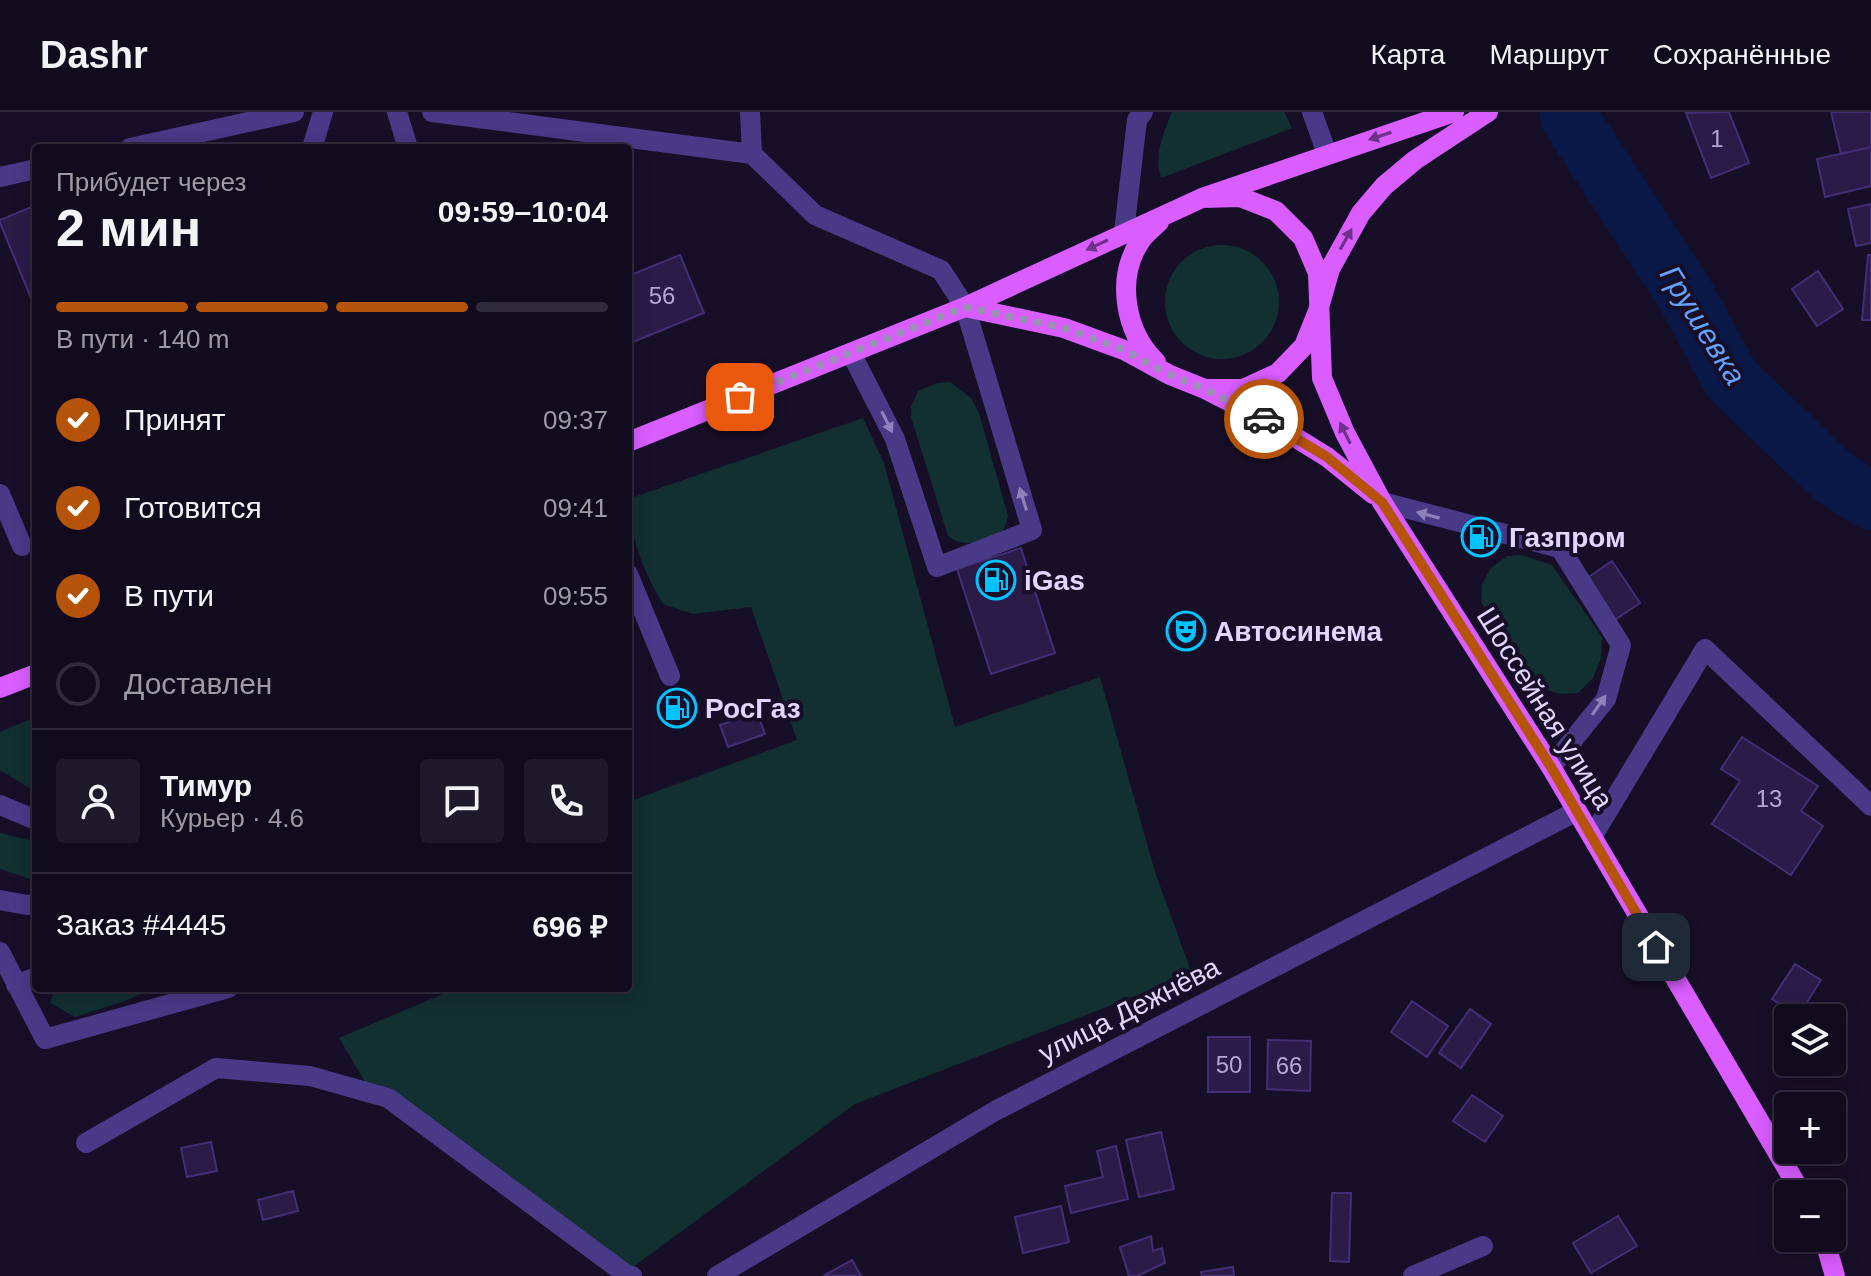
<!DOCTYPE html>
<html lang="ru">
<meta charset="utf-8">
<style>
:root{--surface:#110b1e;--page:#1e192b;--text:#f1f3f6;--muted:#9c9ba4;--line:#302b3c;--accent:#b45309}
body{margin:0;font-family:Helvetica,sans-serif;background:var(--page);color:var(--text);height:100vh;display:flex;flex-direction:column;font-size:30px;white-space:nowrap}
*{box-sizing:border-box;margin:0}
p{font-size:26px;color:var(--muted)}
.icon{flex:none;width:44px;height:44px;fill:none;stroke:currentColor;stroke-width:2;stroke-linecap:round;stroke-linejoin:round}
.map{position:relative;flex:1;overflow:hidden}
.drawer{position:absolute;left:32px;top:32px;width:600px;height:848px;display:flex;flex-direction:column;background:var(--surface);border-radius:8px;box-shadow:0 4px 20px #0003,0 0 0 2px var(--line)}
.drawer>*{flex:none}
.controls{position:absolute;left:1774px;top:892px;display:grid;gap:16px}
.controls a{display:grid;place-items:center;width:72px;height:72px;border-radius:8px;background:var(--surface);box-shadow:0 4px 20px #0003,0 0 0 2px var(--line);font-size:40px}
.pin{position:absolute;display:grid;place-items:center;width:68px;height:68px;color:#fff;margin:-34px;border-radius:16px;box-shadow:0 4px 12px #0006}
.courier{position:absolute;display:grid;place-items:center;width:80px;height:80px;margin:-40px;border:6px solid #b45309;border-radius:50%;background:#fff;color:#222;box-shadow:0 2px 10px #0007}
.overview em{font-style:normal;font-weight:600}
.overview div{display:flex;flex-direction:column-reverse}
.overview{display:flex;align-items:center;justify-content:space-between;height:136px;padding:0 24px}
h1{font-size:52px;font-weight:600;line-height:60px}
.bar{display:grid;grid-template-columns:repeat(4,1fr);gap:12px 8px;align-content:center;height:96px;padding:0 24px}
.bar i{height:10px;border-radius:6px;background:var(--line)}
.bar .current{background:var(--accent)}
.bar p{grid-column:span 4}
.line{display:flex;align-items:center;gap:20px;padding:0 24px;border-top:2px solid var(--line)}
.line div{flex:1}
.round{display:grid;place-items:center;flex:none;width:84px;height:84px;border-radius:8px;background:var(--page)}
ol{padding:0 24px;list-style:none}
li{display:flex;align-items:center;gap:24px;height:88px}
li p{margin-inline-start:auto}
li .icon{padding:8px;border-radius:50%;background:var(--accent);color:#fff;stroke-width:4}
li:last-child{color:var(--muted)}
li i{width:44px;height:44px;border:4px solid var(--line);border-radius:50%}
header{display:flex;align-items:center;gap:48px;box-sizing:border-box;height:112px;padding:0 40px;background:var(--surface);border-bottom:2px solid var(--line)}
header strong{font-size:38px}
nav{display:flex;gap:44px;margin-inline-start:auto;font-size:28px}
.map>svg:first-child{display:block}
.green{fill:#122f32}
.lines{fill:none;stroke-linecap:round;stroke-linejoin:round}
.river{stroke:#0a1847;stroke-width:58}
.building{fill:#2b1b49;stroke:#452d75;stroke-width:2}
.minor{stroke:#483a87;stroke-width:20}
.major{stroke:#d95dff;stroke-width:20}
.oneway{fill:#6e3289}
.oneway2{fill:#8d80bd}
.done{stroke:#9a90b4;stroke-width:8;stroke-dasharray:0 14.4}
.route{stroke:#b45309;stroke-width:10}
.labels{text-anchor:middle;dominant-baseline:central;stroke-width:8;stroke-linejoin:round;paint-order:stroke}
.number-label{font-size:24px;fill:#b4a7d2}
.poi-label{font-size:28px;font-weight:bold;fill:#e1d6ff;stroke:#170f28;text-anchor:start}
.street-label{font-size:28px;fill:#e1d6ff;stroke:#170f28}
.water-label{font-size:30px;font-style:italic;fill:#64a2ff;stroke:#170f28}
</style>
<header>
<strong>Dashr</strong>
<nav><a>Карта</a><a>Маршрут</a><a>Сохранённые</a></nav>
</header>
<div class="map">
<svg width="1871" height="1164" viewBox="0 0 1871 1164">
<rect width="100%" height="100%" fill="#170f28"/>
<path class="green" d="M1172,0H1284L1292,16L1161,66C1154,42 1163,22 1172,0Z
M1165 190a57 57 0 1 1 114 0a57 57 0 1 1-114 0Z
M950,270L971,286L979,301L1008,404L1003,420C984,428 966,438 948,424L911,305V295L918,279L937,271Z
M863,306L884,351L955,615L1100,565L1155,760L1192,862L855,992L633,1155L377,990L339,926L457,876H628V690L797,628L751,495L693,502L663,492C644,460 628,423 631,386Z
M1522,443L1552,453L1602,525L1601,546L1593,566L1578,581L1560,582L1536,574L1481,490L1482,472L1491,456L1507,444Z
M36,605V680L0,658V620Z
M0,721L36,730V769L0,757Z
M64,876H154L125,889L75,905L50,891L53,881Z"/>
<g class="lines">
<path class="river" d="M1569,5L1683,179L1732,268L1832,364L1871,389"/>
</g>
<path class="building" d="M1729,0L1749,51L1711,66L1686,1Z
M1831,0H1871V35L1841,42Z
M1871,35V74L1825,85L1817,47Z
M1871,92V131L1856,134L1848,97Z
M36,93V198L0,111V108Z
M680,143L704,201L628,232V164Z
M1868,143H1871V208H1862Z
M1818,159L1843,197L1817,214L1792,177Z
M1021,436L1055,541L991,562L957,457Z
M1612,449L1640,491L1607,513L1580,471Z
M757,600L765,622L728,635L720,613Z
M1742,625L1818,674L1801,699L1823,714L1791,763L1712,712L1740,669L1721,657Z
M1795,852L1821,868L1798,904L1772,887Z
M1412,889L1448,914L1427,945L1391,920Z
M1470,897L1491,912L1461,956L1439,941Z
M1208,925H1250V980H1208Z
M1268,928L1311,929L1310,979L1267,977Z
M1472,983L1503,1004L1485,1030L1453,1009Z
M1161,1020L1174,1077L1139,1085L1126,1028Z
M211,1030L217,1059L187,1065L181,1036Z
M1116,1034L1128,1087L1071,1101L1065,1074L1103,1065L1097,1039Z
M293,1079L298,1099L263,1108L258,1088Z
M1332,1081H1351L1349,1150L1330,1149Z
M1061,1094L1069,1130L1023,1141L1015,1105Z
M1618,1104L1637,1134L1591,1161L1573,1131Z
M1151,1124L1153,1139L1162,1136L1165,1151L1137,1164H1129L1120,1135Z
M852,1148L861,1164H823Z
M1233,1155L1234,1164H1202L1201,1160Z"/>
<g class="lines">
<path class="minor" d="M397,0L408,36
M432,0L752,42
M750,0L752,42L815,103L941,158L965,195L1032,418L937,455L895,327L851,241
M1312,0L1327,42
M130,36L294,0
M312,36L323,0
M0,65L36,57
M1124,120L1137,8L1143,0
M0,382L22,434
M1382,390L1560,436L1621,533L1606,587L1551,655
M628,462L670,564
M0,693L36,708
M1592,725L1705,537L1871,694
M0,788L27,793L36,792
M0,840L45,927L228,876
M16,873L36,865
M86,1031L216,956L310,964L388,986L627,1163L632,1164
M717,1164L995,999L1577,699
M1413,1164L1483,1134"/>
<path class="major" d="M1202,86L1240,85L1276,99L1303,126L1318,161L1322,266L1345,321L1382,390L1551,655L1802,1082
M965,195L1064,216L1124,238L1170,263L1205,277L1272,311L1327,345L1373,382
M1156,250C1125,220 1115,166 1141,128C1146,121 1154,115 1159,110
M1209,277H1243L1278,261L1304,234L1318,199L1330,157L1361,101L1384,74L1415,48L1488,0
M628,330L965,195L1202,86L1454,0
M0,576L36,562
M1824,1126L1835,1164"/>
</g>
<defs><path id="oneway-solid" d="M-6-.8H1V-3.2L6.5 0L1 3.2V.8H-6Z" transform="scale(2)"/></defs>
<g class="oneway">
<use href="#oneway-solid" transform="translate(1380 24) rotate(162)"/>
<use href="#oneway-solid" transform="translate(1346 127) rotate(-61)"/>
<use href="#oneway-solid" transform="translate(1097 133) rotate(155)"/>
<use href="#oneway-solid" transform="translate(1345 321) rotate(-116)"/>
</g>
<g class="oneway2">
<use href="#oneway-solid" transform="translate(887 310) rotate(63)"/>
<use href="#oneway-solid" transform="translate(1023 387) rotate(-107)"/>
<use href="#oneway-solid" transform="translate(1428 403) rotate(-165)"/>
<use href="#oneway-solid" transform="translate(1599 593) rotate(-55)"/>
</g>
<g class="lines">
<path class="done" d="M740,285L965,195L1064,216L1124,238L1170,263L1205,277L1264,307"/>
<path class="route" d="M1264,307L1327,345L1382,390L1551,655L1656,835"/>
</g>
<defs>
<symbol id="fuel-ring" viewBox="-11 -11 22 22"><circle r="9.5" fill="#170f28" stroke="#02c3ff" stroke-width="1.5"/><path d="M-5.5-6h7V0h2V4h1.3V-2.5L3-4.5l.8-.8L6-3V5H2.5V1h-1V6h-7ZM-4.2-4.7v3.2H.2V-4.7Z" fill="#02c3ff"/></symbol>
<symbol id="theatre-ring" viewBox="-11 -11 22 22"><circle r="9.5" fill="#170f28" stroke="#02c3ff" stroke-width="1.5"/><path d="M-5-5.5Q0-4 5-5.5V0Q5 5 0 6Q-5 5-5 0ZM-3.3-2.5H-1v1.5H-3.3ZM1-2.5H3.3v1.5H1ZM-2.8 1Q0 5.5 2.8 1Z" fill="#02c3ff"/></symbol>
</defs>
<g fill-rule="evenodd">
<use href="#fuel-ring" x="1459" y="403" width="44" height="44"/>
<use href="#fuel-ring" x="974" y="446" width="44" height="44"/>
<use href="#theatre-ring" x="1164" y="497" width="44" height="44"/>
<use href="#fuel-ring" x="655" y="574" width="44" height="44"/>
</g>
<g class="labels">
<g class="number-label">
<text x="1717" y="26">1</text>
<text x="662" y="183">56</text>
<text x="1769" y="686">13</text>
<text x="1229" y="952">50</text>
<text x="1289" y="953">66</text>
</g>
<g class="poi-label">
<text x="1509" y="425">Газпром</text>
<text x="1024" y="468">iGas</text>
<text x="1214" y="519">Автосинема</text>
<text x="705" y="596">РосГаз</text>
</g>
<g class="street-label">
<text transform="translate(1545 596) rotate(58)">Шоссейная улица</text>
<text transform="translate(1129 898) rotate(-27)">улица Дежнёва</text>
</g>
<g class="water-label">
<text transform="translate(1703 213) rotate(58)">Грушевка</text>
</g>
</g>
</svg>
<div class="controls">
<a><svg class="icon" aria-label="layers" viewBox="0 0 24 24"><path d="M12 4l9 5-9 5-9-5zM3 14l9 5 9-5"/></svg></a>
<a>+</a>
<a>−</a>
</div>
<div class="pin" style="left:740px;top:285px;background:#ea580c"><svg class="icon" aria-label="bag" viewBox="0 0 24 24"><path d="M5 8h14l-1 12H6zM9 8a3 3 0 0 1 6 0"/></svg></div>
<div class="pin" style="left:1656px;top:835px;background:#1f2937"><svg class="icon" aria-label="home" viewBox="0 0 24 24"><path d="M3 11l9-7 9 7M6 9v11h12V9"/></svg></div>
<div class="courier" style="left:1264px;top:307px"><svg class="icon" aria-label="car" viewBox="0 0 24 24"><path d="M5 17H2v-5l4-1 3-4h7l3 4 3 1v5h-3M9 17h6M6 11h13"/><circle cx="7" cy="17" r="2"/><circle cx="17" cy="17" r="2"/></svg></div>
<section class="drawer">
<div class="overview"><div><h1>2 мин</h1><p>Прибудет через</p></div><em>09:59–10:04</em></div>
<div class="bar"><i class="current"></i><i class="current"></i><i class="current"></i><i></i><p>В пути · 140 m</p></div>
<ol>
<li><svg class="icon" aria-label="check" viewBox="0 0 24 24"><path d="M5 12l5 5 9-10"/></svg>Принят<p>09:37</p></li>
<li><svg class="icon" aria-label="check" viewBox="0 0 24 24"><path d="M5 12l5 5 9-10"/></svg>Готовится<p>09:41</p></li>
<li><svg class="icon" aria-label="check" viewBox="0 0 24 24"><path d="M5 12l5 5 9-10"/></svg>В пути<p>09:55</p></li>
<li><i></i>Доставлен</li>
</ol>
<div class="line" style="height:144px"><a class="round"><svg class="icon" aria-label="person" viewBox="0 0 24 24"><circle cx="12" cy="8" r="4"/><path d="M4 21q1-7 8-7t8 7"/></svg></a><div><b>Тимур</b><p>Курьер · 4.6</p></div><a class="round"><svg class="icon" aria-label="chat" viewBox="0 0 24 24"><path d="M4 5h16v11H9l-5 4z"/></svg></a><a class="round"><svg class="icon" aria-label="phone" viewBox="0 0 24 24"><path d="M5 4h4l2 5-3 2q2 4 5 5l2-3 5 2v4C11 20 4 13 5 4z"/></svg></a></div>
<div class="line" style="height:104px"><div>Заказ #4445</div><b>696 ₽</b></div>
</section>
</div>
